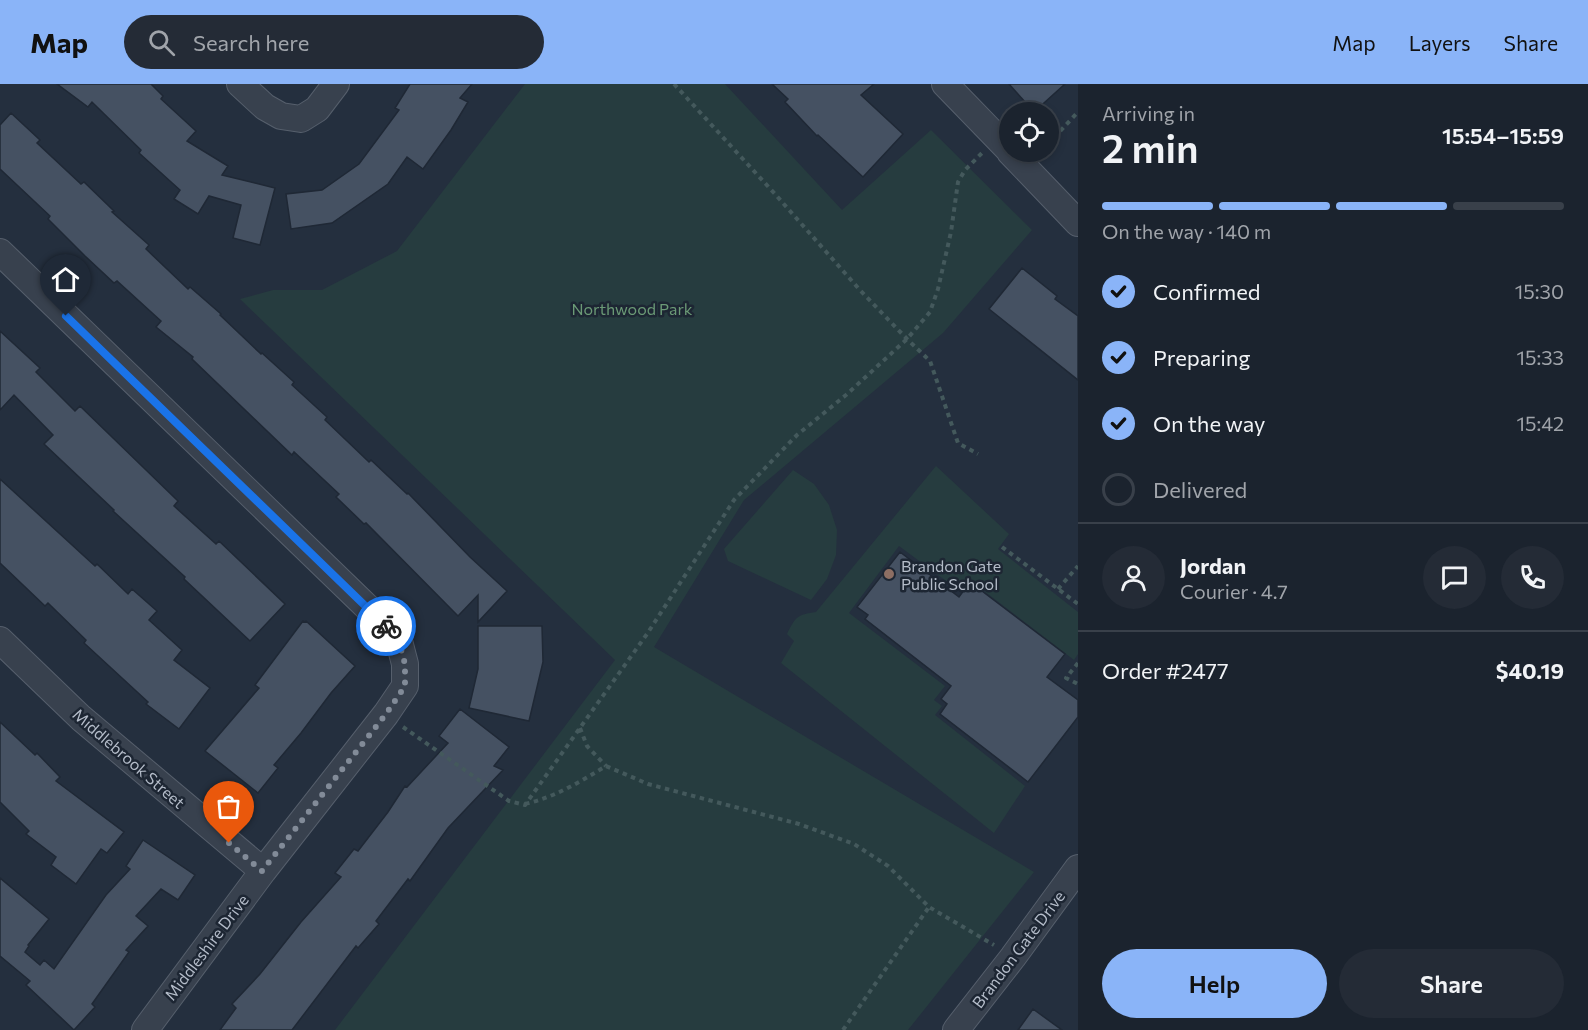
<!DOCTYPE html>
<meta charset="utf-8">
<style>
:root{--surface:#1b232e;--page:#242b36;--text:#f1f3f6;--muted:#a0a4aa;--line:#39404a;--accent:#8ab4f8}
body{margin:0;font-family:Commissioner,sans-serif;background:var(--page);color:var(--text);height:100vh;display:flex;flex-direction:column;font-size:22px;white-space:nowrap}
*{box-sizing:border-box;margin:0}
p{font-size:20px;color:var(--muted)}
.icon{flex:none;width:33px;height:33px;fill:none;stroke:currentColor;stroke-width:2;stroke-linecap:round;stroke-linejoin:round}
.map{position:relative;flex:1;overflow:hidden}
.sheet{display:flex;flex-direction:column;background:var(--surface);width:510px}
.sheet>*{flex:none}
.fabs{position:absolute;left:999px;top:18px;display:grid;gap:12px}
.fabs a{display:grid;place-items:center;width:60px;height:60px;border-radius:50%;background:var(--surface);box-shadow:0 3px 9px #0003,0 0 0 2px var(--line);font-size:30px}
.pin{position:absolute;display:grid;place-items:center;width:51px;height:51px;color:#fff;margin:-62px -26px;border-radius:50% 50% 50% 0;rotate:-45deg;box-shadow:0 0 6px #0007}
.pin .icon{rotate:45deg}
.courier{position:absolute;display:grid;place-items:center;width:60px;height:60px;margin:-30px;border:4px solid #1a73e8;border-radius:50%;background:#fff;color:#222;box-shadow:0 2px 8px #0007}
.headline em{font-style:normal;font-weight:600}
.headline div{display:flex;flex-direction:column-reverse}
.headline{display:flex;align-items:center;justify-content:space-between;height:102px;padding:0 24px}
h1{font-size:39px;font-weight:600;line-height:45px}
.bar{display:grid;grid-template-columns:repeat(4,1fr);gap:9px 6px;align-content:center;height:72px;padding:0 24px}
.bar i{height:8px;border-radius:4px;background:var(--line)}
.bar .selected{background:var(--accent)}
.bar p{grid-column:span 4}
.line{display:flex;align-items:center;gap:15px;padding:0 24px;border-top:2px solid var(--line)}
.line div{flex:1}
.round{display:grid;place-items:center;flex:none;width:63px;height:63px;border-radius:32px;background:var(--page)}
ol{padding:0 24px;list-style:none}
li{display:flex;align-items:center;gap:18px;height:66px}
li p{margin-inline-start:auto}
li .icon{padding:6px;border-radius:50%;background:var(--accent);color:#111;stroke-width:4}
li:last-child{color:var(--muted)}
li i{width:33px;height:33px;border:3px solid var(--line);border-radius:50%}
.action{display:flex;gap:12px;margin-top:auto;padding:12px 24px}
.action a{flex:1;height:69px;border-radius:36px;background:var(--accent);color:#111;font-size:24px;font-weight:600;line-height:69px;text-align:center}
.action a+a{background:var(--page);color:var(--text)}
header{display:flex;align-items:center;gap:36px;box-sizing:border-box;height:84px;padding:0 30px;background:var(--accent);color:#111}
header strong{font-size:28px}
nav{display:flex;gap:33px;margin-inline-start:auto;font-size:21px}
.search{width:420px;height:54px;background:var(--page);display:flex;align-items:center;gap:15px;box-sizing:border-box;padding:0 21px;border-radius:33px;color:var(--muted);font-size:22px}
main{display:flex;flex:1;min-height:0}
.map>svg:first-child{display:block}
.green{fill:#263c3f}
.building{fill:#455162;stroke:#1f2835;stroke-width:1.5}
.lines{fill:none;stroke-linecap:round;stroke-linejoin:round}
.minor-casing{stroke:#565f6c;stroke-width:28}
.path{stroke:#44595c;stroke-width:4;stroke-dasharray:4.5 4.5;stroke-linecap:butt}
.minor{stroke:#38414e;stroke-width:26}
.done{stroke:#828b98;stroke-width:6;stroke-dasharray:0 10.8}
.route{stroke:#1a73e8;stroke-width:8}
.education-dot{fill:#8d6e63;stroke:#1d2633;stroke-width:2}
.labels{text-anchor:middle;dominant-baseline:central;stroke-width:5;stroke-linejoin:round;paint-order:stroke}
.park-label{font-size:16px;fill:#6b9a76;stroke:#1d2633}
.poi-label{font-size:16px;fill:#b4bcc9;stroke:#1d2633;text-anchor:start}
.street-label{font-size:16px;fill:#b4bcc9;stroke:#1d2633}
</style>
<header>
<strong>Map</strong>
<div class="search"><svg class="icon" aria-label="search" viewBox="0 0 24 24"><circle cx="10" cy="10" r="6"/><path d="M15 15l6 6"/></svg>Search here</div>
<nav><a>Map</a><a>Layers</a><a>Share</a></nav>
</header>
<main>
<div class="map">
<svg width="1078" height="946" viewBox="0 0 1078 946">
<rect width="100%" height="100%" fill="#242f3e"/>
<path class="green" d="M525,0H725L842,126L931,46L1032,146L943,249L744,416L654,563L1034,788L908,946H335L615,576L240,215L273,206H322L397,167Z
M936,382L1009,450L998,465L1078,528V570L1074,576L967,494L957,505L899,462L849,529L945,602L934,616L942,622L935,631L1025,702L994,749L781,579L794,557L787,550C796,532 797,531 816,528Z
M793,386L814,400L829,421L837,446L836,471L827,495L811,516L728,477L724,465Z"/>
<path class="building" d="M57,0H151L163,12L161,15L196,47L187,57L228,82L222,91L275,104L260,161L233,154L241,121L209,112L198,130L174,115L180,106L139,69L141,66L92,18L88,23Z
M410,0H472L460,14L468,18L451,46L423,85L407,73L388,100L332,139L291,145L286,110L322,106L359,80L399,26L395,24Z
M772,0H874L861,11L903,50L863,93L818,51L817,52L785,18L788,15Z
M1009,0H1065L1034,28Z
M11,29L40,56L37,59L81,100L84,98L114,127L112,128L149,161L146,165L188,205L190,203L221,230L220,231L261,270L262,269L294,298L292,301L327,333L325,336L369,378L371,376L407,410L408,409L470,473L507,507L478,538V511L458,532L366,439L364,440L336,413L339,410L294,368L292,371L192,275L193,273L156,243L161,237L117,197L114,199L85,172L48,135L50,132L0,85V41Z
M1022,184L1057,212L1055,215L1078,232V296L989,225Z
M0,247L40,284L36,288L75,327L80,322L178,417L174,422L216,460L219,457L285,520L250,557L184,495L185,493L113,427L114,426L44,360L53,351L14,311L0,326Z
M0,395L95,482L97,480L128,510L132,505L157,527L149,536L182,566L174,576L210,604L179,645L146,620L148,618L84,559L86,556L48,519L45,522L0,479Z
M900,468L959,513L970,498L1065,570L1047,593L1078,616V633L1028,698L940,630L947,620L941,615L951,602L865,535L868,531L857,523Z
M303,537L305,538L306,537L355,582L331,609L301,649L274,681L278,684L258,709L205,667L259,604L255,601Z
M478,542H542L543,578L529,637L469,624L478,585Z
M460,625L509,663L494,682L503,686L448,744L410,797L408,795L376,837L379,840L358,864L356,862L292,946H220L236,924L232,920L260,890L301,838L341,793L335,789L354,765L358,767L388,728L405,702L407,703L448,659L439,652Z
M0,638L35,671L37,669L60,693L56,697L124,748L107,769L101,765L76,800L51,781L56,773L26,750L29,747L0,718Z
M143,756L195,791L178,816L161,805L136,832L148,842L126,866L129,868L92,920L95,923L74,946L26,901L30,897L0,872V794L49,835L28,861L29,862L25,868L40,881L44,876L54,885L106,811L130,785L126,782Z
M1033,925L1062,946H1018Z"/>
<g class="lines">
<defs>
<path id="minor" d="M240,0L265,23L281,32L301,35L317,25L336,0
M945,0L1010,67
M1010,68L1078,139
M0,168L398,553L405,580V602L386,630L263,787L145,946
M0,556L81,634L263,787
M956,946L1013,873L1078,784"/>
</defs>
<use href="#minor" class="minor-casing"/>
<path class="path" d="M674,0L775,110L859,205L907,255L930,277L958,359L978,370
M1048,60L1078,28
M1002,463L1078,520
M1058,505L1078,482
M1078,579L1066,594L1078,600
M403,643L509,717L525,721L647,550L734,416L797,351L846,311L907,255L930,228L938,205L951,148L958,98L965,86L982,69
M580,644L587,662L606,682
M525,720C555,713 580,698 606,682L648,700L799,740L854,760L888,782L929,823L994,861
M843,946L929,823"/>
<use href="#minor" class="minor"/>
</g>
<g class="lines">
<path class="done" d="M229,759L262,787L386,630L405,602V580L398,554L386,542"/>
<path class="route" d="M66,232L386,542"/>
</g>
<circle class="education-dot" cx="889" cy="490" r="6"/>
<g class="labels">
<g class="park-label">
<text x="632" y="224">Northwood Park</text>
</g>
<g class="poi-label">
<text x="901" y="481">Brandon Gate<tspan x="901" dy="18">Public School</tspan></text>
</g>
<g class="street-label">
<text transform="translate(129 674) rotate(41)">Middlebrook Street</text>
<text transform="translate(206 863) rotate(-53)">Middleshire Drive</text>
<text transform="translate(1018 865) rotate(-53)">Brandon Gate Drive</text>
</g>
</g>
</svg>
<div class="fabs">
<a><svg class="icon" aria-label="locate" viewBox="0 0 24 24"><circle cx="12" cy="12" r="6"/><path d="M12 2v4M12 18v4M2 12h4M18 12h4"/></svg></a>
</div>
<div class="pin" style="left:229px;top:759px;background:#ea580c"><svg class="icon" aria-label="bag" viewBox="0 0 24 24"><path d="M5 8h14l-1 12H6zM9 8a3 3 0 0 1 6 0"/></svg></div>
<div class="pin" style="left:66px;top:232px;background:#1f2937"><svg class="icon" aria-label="home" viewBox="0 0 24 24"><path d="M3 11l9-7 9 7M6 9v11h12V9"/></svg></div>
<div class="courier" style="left:386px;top:542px"><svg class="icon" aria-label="bike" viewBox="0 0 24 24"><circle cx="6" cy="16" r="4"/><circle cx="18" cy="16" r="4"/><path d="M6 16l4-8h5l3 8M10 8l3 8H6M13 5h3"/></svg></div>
</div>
<section class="sheet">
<div class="headline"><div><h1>2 min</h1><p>Arriving in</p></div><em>15:54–15:59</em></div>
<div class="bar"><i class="selected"></i><i class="selected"></i><i class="selected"></i><i></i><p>On the way · 140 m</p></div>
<ol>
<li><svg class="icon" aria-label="check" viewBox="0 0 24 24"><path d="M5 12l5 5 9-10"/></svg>Confirmed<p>15:30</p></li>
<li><svg class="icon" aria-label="check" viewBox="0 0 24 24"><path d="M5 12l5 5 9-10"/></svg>Preparing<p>15:33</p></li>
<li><svg class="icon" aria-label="check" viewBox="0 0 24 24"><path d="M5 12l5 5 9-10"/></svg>On the way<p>15:42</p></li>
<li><i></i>Delivered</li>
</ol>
<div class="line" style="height:108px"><a class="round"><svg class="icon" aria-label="person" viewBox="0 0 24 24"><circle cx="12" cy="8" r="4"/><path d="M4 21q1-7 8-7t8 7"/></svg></a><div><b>Jordan</b><p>Courier · 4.7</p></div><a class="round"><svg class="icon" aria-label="chat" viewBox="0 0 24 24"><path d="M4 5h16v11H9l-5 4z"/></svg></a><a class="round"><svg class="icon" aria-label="phone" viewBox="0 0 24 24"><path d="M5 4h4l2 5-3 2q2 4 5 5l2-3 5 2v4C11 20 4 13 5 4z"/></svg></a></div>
<div class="line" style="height:78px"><div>Order #2477</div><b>$40.19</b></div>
<div class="action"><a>Help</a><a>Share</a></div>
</section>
</main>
